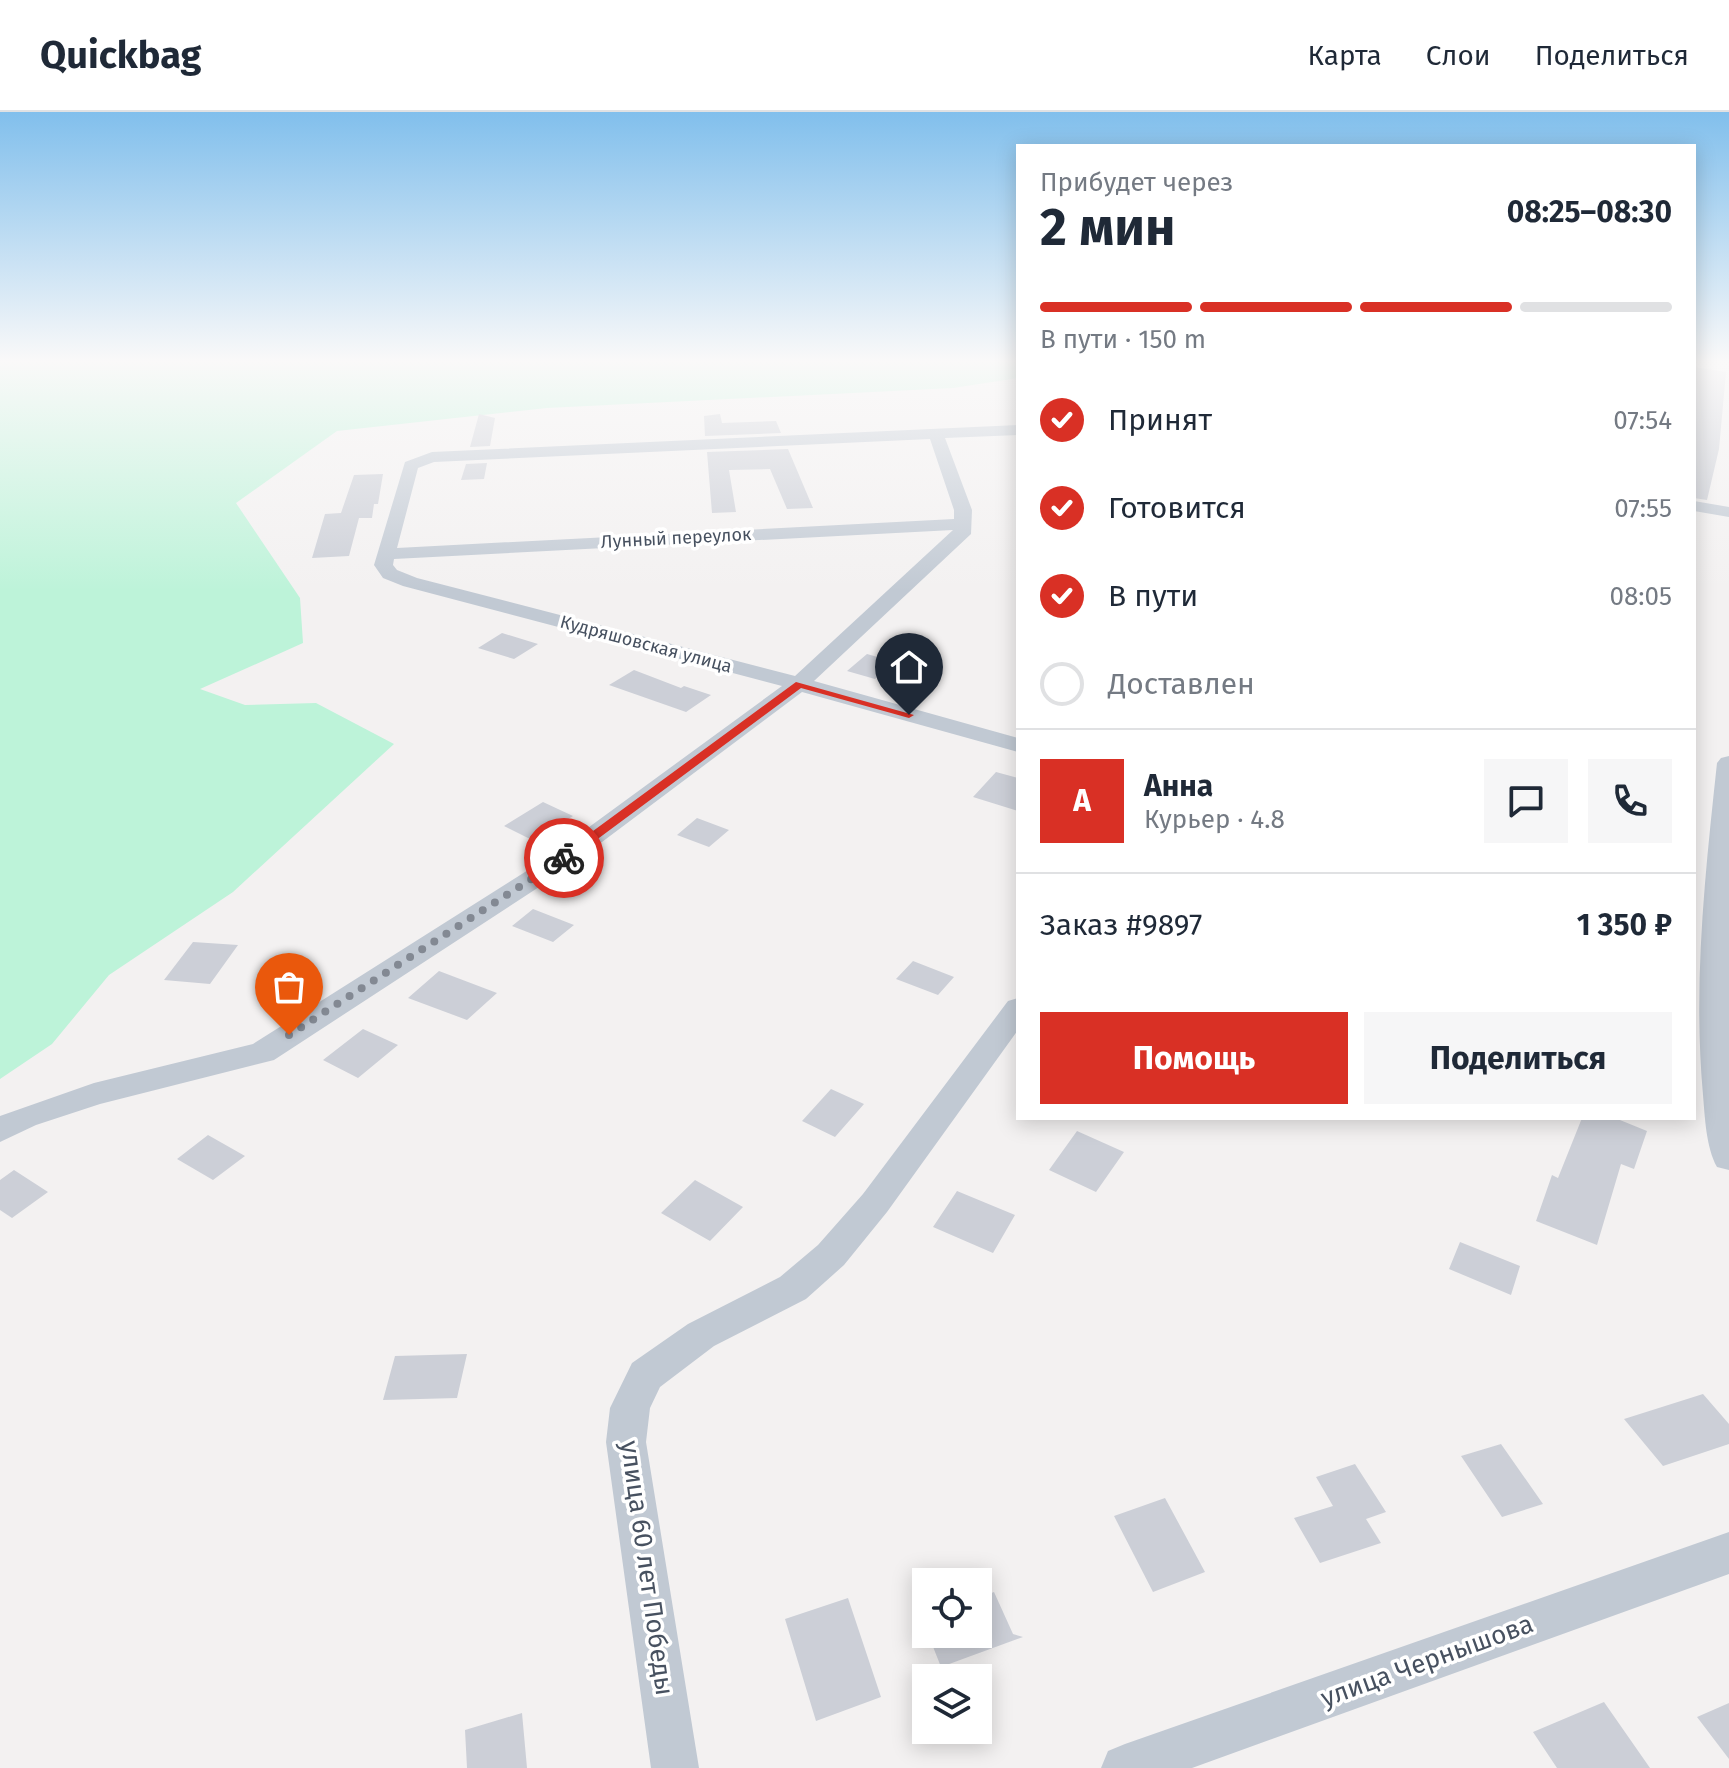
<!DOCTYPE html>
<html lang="ru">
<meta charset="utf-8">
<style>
:root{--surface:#fff;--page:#f6f6f7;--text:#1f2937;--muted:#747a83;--line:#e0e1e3;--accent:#d93025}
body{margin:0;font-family:"Fira Sans",sans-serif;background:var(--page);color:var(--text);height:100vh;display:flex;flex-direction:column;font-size:30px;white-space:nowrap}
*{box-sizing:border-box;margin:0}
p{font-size:26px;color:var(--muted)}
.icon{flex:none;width:44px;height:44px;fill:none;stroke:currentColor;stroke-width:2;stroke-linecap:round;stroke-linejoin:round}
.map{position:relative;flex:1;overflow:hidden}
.details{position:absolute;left:1016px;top:32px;width:680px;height:976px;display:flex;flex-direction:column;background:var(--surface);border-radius:0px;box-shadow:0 4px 20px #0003}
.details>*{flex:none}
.buttons{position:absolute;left:912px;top:1456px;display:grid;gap:16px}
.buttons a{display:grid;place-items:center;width:80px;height:80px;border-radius:0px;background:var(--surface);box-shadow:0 4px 20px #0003;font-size:40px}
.pin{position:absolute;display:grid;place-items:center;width:68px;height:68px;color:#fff;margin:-82px -34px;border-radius:50% 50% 50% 0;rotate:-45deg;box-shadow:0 0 8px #0007}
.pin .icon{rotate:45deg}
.courier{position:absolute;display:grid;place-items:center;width:80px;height:80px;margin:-40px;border:6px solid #d93025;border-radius:50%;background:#fff;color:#222;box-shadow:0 2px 10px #0007}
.summary em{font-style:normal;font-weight:700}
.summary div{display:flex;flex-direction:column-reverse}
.summary{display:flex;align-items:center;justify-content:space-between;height:136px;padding:0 24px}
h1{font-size:52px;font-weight:700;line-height:60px}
.bar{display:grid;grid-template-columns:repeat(4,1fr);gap:12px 8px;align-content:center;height:96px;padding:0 24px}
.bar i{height:10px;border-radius:6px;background:var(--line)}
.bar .selected{background:var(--accent)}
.bar p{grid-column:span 4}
.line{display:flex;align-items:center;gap:20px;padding:0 24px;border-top:2px solid var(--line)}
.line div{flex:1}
.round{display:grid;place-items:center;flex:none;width:84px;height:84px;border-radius:0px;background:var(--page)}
ol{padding:0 24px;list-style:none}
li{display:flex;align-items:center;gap:24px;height:88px}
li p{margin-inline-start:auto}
li .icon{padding:8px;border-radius:50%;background:var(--accent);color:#fff;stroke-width:4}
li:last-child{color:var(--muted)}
li i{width:44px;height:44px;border:4px solid var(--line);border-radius:50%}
.cta{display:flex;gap:16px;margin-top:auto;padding:16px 24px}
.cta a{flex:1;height:92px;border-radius:0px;background:var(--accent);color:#fff;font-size:32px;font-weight:700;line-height:92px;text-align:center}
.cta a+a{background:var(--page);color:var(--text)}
header{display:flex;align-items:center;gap:48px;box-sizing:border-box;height:112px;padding:0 40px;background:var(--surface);border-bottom:2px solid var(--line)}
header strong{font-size:38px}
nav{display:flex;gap:44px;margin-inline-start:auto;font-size:28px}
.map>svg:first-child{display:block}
.green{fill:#bdf3d9}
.building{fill:#cccfd7}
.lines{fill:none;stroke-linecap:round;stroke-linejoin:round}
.street{fill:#c1c9d3;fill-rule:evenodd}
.route{fill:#d93025}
.done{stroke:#838993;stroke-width:8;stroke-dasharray:0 14.4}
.labels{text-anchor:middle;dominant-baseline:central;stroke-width:7;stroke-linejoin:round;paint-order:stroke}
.far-street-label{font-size:18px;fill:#475160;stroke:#fff}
.near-street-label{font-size:26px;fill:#475160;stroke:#fff}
</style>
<header>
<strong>Quickbag</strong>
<nav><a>Карта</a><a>Слои</a><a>Поделиться</a></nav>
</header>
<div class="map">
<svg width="1729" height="1656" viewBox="0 0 1729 1656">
<rect width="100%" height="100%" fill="#f3f1f1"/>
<path class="green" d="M0,247H1018V266L953,276L547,296L337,319L236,391L300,486L303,531L200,577L245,593L316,591L394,632L233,780L109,863L52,932L0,967Z"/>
<path class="building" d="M1694,255L1726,260L1719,337L1707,388L1694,386Z
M479,302L495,306L490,334L470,335Z
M720,302L722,311L776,309L781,321L705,324L704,304Z
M788,337L813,396L787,397L770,357L729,358L736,400L712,401L707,340Z
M487,351L484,367L461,368L466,352Z
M383,362L378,392H374L372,406H359L349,444L312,446L325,402L341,401L354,363Z
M502,521L538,532L514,547L478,536Z
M867,542L895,550L875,567L847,559Z
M634,558L681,576L684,574L711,583L686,600L609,573Z
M996,660L1018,666V699L973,685Z
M543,690L573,704L534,729L504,714Z
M697,706L729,718L709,735L677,723Z
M533,797L574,813L553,830L512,814Z
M193,830L238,833L210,872L164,868Z
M913,849L954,865L938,883L896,867Z
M439,859L497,881L467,908L408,886Z
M363,917L398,933L358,966L323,948Z
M831,977L864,992L835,1025L802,1009Z
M1582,1006H1615L1647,1019L1634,1057L1621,1052L1597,1133L1536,1109L1552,1063L1558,1066Z
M1077,1019L1124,1040L1096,1080L1049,1058Z
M208,1023L245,1044L213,1068L177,1047Z
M14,1058L48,1080L12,1106L0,1098V1068Z
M695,1068L743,1095L710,1129L661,1101Z
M957,1079L1015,1103L993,1141L933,1115Z
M1460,1130L1520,1154L1511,1183L1449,1157Z
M467,1242L457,1286L383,1288L395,1244Z
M1703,1282L1729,1312V1332L1663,1354L1624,1307Z
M1501,1332L1543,1392L1502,1405L1461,1344Z
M1355,1352L1386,1400L1366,1407L1381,1431L1320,1451L1294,1406L1333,1394L1316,1365Z
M1165,1386L1205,1460L1153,1480L1114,1404Z
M994,1480L1013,1522L1023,1525L941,1555L928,1522H978V1486Z
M848,1486L881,1585L816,1609L785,1507Z
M1604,1590L1650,1656H1557L1533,1620Z
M1729,1591V1647L1697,1605Z
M522,1601L527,1656H467L465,1618Z"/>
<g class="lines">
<path class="street" d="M1018,313V323L945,326L972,398L971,422L814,569L1018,626V640L802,580L562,760L274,948L100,992L36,1013L0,1030V1004L94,971L253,932L544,748L782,574L403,474L383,466L374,453L405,350L432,340ZM930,327L954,398V407L397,436L418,356L434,350ZM953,418L795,564L417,466L397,458L393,453L394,447Z
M1694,389L1729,395V405L1694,399Z
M1729,644V1058L1717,1055C1706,1035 1705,1006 1703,983C1693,872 1705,762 1717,651L1721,646Z
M1018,886V918L887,1100L844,1153L806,1187L714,1234L660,1275L650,1296L646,1330L699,1656H651L606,1330L610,1296L632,1251L688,1212L780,1165L818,1133L863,1082L1008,889Z
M1729,1420V1462L1192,1656H1101L1108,1639L1125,1632Z"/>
</g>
<linearGradient id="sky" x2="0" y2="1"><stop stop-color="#81bfec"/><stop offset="0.52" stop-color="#faf9f9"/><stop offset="1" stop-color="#faf9f9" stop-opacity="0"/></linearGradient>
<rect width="1729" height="479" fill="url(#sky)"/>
<path class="route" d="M796,570L914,603L909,606L801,576L568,749H559V744Z"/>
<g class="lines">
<path class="done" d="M289,923L564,746"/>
</g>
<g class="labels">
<g class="far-street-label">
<text transform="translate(676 426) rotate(-3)">Лунный переулок</text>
<text transform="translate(646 532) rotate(15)">Кудряшовская улица</text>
</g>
<g class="near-street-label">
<text transform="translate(647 1456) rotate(82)">улица 60 лет Победы</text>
<text transform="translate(1427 1549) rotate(-20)">улица Чернышова</text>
</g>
</g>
</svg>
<div class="buttons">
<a><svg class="icon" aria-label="locate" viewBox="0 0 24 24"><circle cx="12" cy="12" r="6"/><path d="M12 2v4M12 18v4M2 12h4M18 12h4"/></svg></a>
<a><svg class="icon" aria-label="layers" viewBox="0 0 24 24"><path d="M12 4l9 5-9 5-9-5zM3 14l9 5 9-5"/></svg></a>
</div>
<div class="pin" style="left:289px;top:923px;background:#ea580c"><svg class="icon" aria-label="bag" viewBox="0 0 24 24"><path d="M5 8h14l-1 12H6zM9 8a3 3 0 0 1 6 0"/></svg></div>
<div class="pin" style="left:909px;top:603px;background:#1f2937"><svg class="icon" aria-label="home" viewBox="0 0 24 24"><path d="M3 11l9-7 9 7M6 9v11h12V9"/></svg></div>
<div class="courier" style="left:564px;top:746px"><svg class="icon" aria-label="bike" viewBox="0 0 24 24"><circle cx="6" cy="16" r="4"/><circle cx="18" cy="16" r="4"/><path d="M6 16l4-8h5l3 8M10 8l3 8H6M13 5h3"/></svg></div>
<section class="details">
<div class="summary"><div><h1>2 мин</h1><p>Прибудет через</p></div><em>08:25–08:30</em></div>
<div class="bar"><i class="selected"></i><i class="selected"></i><i class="selected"></i><i></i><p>В пути · 150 m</p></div>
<ol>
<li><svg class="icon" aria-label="check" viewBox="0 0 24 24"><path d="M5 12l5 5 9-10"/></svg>Принят<p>07:54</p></li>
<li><svg class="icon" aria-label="check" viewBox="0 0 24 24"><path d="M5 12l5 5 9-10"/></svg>Готовится<p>07:55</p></li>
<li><svg class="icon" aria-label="check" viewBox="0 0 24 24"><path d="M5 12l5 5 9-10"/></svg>В пути<p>08:05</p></li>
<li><i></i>Доставлен</li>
</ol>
<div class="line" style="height:144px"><b class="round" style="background:var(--accent);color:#fff">А</b><div><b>Анна</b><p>Курьер · 4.8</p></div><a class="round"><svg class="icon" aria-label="chat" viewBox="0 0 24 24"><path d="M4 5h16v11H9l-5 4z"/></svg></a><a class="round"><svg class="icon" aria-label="phone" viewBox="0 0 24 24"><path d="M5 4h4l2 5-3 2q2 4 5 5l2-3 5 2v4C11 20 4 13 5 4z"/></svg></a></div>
<div class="line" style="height:104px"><div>Заказ #9897</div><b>1 350 ₽</b></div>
<div class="cta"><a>Помощь</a><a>Поделиться</a></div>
</section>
</div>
